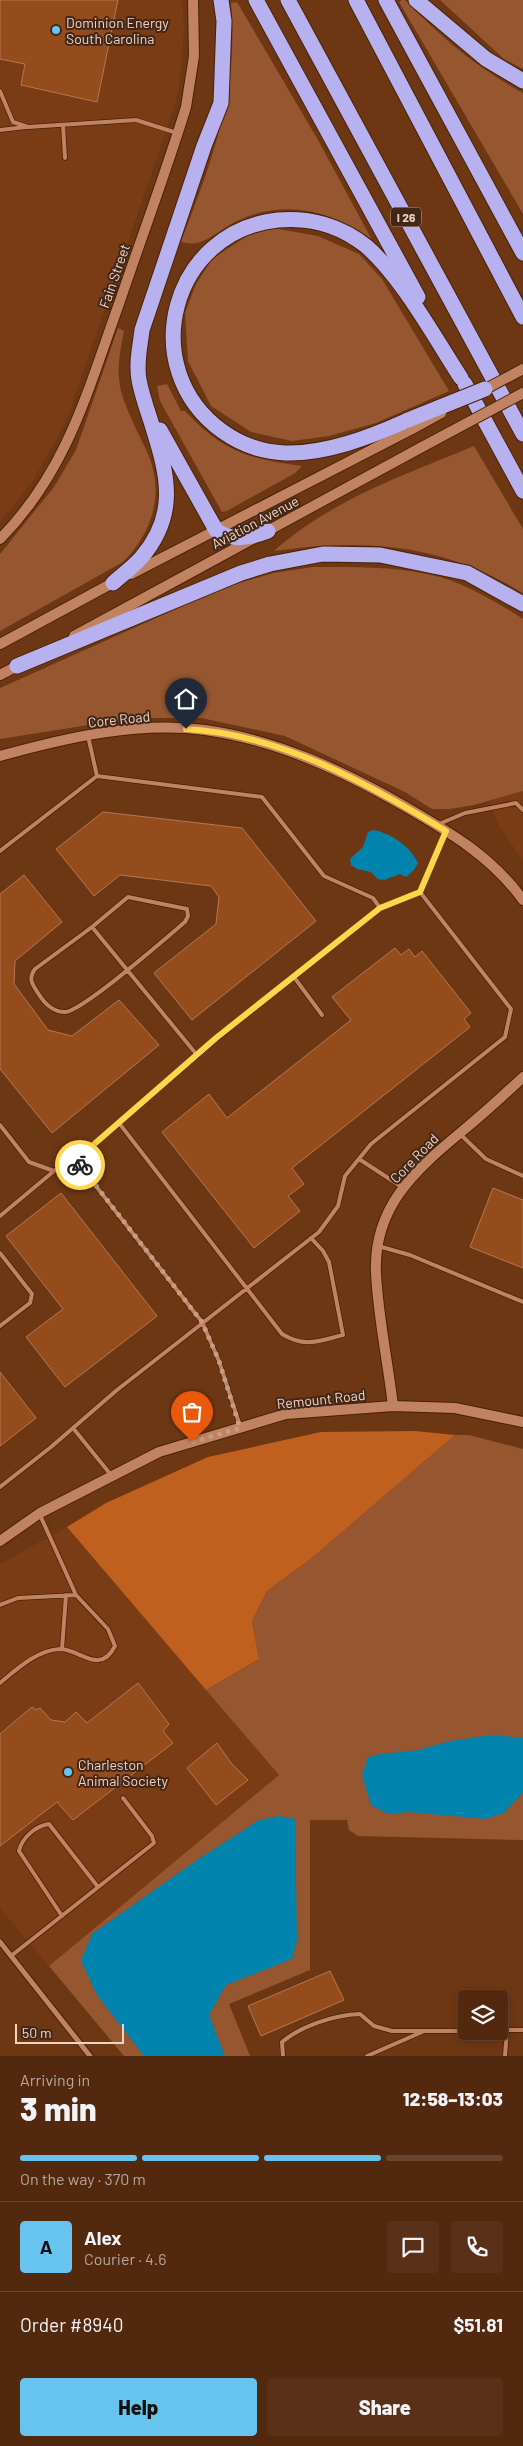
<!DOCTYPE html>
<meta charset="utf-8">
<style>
:root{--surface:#52290f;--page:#583118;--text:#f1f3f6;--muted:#b5a69e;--line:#68452f;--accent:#66c4ef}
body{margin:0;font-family:Barlow,sans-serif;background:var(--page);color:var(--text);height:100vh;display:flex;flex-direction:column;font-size:19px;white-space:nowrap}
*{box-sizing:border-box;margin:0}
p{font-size:16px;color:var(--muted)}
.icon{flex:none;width:28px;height:28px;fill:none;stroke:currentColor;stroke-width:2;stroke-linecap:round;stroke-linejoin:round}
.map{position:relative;height:2056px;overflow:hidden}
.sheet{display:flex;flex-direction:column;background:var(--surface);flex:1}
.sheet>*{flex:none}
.controls{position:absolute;left:458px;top:1990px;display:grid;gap:10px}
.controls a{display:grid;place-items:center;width:50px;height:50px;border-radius:5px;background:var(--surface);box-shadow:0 2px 8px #0003,0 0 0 1px var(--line);font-size:25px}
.scale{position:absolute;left:15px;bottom:12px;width:109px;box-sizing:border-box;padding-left:5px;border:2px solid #f4d2c0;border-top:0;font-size:14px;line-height:18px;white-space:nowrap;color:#f4d2c0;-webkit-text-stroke:4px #402718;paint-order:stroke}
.pin{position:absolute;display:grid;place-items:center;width:42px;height:42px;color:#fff;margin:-51px -21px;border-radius:50% 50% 50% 0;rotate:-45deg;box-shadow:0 0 5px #0007}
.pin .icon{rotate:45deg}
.courier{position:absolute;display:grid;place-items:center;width:50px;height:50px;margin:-25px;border:4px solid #ffd54a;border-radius:50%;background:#fff;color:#222;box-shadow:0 1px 6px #0007}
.summary em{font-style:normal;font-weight:800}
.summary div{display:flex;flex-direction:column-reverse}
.summary{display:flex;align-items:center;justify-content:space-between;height:85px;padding:0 20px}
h1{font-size:32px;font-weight:800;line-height:38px}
.bar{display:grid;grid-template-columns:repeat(4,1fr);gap:8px 5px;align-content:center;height:60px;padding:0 20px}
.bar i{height:6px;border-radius:4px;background:var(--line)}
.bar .active{background:var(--accent)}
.bar p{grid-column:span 4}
.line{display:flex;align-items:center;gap:12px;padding:0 20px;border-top:1px solid var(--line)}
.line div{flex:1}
.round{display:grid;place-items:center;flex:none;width:52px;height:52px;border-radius:5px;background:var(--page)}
.cta{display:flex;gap:10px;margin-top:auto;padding:10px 20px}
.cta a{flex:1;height:58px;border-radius:5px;background:var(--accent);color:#111;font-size:20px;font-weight:800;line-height:58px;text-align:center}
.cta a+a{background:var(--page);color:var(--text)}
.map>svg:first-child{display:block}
.built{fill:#7a3c14}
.green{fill:#955630}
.forest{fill:#c0601e}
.water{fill:#0084ae}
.building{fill:#954c1c;stroke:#b47755}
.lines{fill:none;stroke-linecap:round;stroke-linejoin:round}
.lane-casing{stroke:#492106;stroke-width:5.5}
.street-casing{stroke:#492106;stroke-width:7}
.secondary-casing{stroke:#492106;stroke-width:12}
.highway-casing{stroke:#492106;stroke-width:17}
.lane{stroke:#c08260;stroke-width:4}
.street{stroke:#c08260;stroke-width:5}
.secondary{stroke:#c08260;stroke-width:10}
.highway{stroke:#b8b1f0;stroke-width:15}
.secondary-bridge-casing{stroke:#492106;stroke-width:12;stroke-linecap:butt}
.highway-bridge-casing{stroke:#492106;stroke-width:17;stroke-linecap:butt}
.secondary-bridge{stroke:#c08260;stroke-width:10}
.highway-bridge{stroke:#b8b1f0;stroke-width:15}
.done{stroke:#c59c84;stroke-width:5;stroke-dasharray:0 9}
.route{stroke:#ffd54a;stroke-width:6}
.poi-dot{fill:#66c4ef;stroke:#402718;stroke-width:2}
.labels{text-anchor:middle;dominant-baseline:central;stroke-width:4;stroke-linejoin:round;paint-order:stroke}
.shield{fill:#402718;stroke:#be9f8e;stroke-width:1}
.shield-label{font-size:12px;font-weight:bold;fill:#f4d2c0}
.poi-label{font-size:14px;fill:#f4d2c0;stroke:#402718;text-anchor:start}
.street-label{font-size:14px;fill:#f4d2c0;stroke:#402718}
</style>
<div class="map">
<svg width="523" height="2056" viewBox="0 0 523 2056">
<rect width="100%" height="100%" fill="#6d3714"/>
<path class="built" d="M0,0H182L184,27L180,83L174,108L70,410L61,431L33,481L0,522Z
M523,791V861L497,822L489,801Z
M67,1527L279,1775L49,1966L0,1908V1564Z"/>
<path class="green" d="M402,0H405C439,36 480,70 523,93V214L399,2Z
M440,0H523V69L504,59Z
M237,2L318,140L371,238L369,240C332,209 282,199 237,221C224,227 210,240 197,243C192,244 186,243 181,242C212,161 239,91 231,3Z
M273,228L318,236L359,254L382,279L449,391L376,423L329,436L292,441L251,432L211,406L188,361L185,313L196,284L212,259L247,236Z
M118,328L124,331C120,351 116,370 121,391C127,413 139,434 148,454C165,494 152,533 123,562L0,631V554L54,487L76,450Z
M167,384L181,411H185C222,451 249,459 302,466L295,473L227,511L222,512L160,401L157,386Z
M474,446L523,529V593C442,544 366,538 274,551C331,500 404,475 474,446Z
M313,567C356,567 399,566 440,577C466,584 500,604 523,619V791L474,805L450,809H432L405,792L285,736L201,718H133L0,739V688L223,588L273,573Z
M455,1435H469L523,1449V1840L358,1836L349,1830L347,1820H310V1970L229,2004L250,2056H124L49,1966L279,1775L206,1690L259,1659L252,1621L267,1591L312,1558Z"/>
<path class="forest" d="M415,1431L455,1435L312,1558L267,1591L252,1621L259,1659L206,1690L67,1527L106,1503L208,1457L321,1432Z"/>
<path class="water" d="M373,830C391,833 410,846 418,863L414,870L406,877L400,874L384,880L378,879L371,872L357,869L351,865L350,859L363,847L368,832Z
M492,1735L523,1738V1792L504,1813L485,1819L409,1812L388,1814L371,1805L362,1775L368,1757L381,1754L418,1750L450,1741Z
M279,1816L295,1819L297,1940L292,1959L226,1985L209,2015L225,2056H144L97,1995L81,1961L92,1934L194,1862L259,1820Z"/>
<path class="building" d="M0,0H118L97,102L21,85L25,64L0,59Z
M103,812L242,828L316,921L192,1020L154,973L216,924L219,897L211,886L120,875L94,896L56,849Z
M24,875L62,922L15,961L14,984L48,1030L72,1036L119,1000L159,1045L52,1133L0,1069V894Z
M395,948L401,955L409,949L415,957L422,951L471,1013L464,1019L470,1027L292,1168L304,1184L288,1196L300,1211L254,1248L162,1132L209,1094L227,1118L351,1020L332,997Z
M493,1188L523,1200V1268L470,1247Z
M61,1193L157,1316L65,1387L26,1337L63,1309L6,1236Z
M0,1372L36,1418L0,1446Z
M138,1683L169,1724L163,1731L173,1743L73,1820L57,1802L0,1846V1734L32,1707L36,1710L40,1708L51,1720L65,1722L76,1712L87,1723Z
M217,1743L231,1763L248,1780L216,1805L187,1768Z
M330,1971L344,2000L261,2036L248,2006Z"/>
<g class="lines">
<defs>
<path id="lane" d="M0,91L13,122L28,127L136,120L177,133
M63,125L65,158
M0,130L26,127
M88,736L97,776
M439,824L465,813L516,803L523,810
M0,851L97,776L262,797L324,876L373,898L380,908
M128,897L187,909L188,916L185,922C167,937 83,1011 65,1012C53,1012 44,1003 38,993C32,984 28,979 35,969L92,927Z
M92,927L197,1055
M294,977L322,1015
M119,1123L282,1334C305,1348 318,1341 343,1335L329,1262L323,1251L311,1238
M0,1125L29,1162L54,1171L84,1153L216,1039L380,908L420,892L445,833
M461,1135L486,1159L523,1176
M74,1158L202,1322L219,1361L240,1426
M359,1159L402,1187
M0,1216L54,1171
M378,1246L410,1255L523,1302
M0,1253L32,1294L30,1303L0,1326
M73,1428L111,1475
M0,1487L51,1447L117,1390L319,1232L338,1206L345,1176L371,1144L505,1037L511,1009L420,892
M0,1605L18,1598L76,1595
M62,1649L66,1595
M0,1683C17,1669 37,1650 60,1649C80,1649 100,1676 115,1646L108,1629L76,1595L40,1515
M62,1916L19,1851C22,1838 35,1826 49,1824L98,1887
M11,1956L154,1843L152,1836L123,1798
M499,2030H507
M283,2056L282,2042C301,2026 334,2015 360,2014L374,2026L392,2031H466
M367,2056L422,2032
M505,2056L507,2030H523"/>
<path id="street" d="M0,1942L90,2056"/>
<path id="secondary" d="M0,539C68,470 88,389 120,301C142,236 166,172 186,107L194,56L193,0
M131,574L412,429
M74,636L422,447
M0,644L118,580
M0,675L21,664
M0,756C65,738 137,721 205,730C277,740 344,771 406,807C451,833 492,857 523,900
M393,1406C388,1362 378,1317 376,1273C373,1208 414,1171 460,1133C482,1115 503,1096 523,1077
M0,1541L40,1513L159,1452L286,1414L393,1406L455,1408L523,1422"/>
<path id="highway" d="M256,0L418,297
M288,0L523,434
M356,0L523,317
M386,0L523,253
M416,0L486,59L523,81
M465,384L523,491
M408,420C370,437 327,454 285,453C262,452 240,444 222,431C135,368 171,231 278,220C310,217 341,226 366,246C401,276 435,338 461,378
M160,430L216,530C232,542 250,538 268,531
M113,583C122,575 133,567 141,558C178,515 168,476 153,428C148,412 142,396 139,380C136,363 140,347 142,330L204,146L221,103L224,21L221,0
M17,666L241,573L270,564L323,554L380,555L467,573L523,604"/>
</defs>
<use href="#lane" class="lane-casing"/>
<use href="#street" class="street-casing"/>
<use href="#secondary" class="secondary-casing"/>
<use href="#highway" class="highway-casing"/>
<use href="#lane" class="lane"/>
<use href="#street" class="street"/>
<use href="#secondary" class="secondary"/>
<use href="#highway" class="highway"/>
<defs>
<path id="secondary-bridge" d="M480,392L523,369
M412,429L441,413
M422,447L523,393"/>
<path id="highway-bridge" d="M408,420L485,389"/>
</defs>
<use href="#secondary-bridge" class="secondary-bridge-casing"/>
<use href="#highway-bridge" class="highway-bridge-casing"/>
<use href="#secondary-bridge" class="secondary-bridge"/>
<use href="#highway-bridge" class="highway-bridge"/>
</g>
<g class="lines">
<path class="done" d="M80,1165L202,1322L219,1361L240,1428L192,1442"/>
<path class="route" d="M80,1165L74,1158L84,1153L216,1038L380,908L420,892L446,831C367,783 280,734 186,729"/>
</g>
<g class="poi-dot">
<circle cx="56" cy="30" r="5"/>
<circle cx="68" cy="1772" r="5"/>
</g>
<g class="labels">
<rect class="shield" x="391" y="207.5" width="30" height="19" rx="4"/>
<g class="shield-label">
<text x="406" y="217">I 26</text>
</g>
<g class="poi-label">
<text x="66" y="22">Dominion Energy<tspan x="66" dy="16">South Carolina</tspan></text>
<text x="78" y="1764">Charleston<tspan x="78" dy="16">Animal Society</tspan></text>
</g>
<g class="street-label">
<text transform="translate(114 276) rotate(-71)">Fain Street</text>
<text transform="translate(255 522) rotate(-28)">Aviation Avenue</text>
<text transform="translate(119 719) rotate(-6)">Core Road</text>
<text transform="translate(414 1158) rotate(-46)">Core Road</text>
<text transform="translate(321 1399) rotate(-6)">Remount Road</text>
</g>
</g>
</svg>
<div class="controls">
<a><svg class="icon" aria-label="layers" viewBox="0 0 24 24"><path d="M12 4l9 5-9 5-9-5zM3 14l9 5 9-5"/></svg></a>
</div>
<div class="scale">50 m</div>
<div class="pin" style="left:192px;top:1442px;background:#ea580c"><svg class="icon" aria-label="bag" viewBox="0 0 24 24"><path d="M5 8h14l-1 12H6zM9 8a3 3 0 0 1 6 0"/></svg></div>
<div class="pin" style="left:186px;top:729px;background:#1f2937"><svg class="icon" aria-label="home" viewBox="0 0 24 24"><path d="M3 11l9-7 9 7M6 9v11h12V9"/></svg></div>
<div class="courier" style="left:80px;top:1165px"><svg class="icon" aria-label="bike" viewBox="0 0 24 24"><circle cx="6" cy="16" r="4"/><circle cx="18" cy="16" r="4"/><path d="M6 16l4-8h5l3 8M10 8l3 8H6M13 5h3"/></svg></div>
</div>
<section class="sheet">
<div class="summary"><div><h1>3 min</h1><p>Arriving in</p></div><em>12:58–13:03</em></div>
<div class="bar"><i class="active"></i><i class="active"></i><i class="active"></i><i></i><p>On the way · 370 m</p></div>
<div class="line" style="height:90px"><b class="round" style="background:var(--accent);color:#111">A</b><div><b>Alex</b><p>Courier · 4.6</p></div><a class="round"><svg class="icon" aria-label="chat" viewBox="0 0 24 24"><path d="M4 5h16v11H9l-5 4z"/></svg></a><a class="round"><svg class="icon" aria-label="phone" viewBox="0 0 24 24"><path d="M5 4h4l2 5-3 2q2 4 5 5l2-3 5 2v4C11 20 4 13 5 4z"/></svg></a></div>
<div class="line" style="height:65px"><div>Order #8940</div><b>$51.81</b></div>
<div class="cta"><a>Help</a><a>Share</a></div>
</section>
